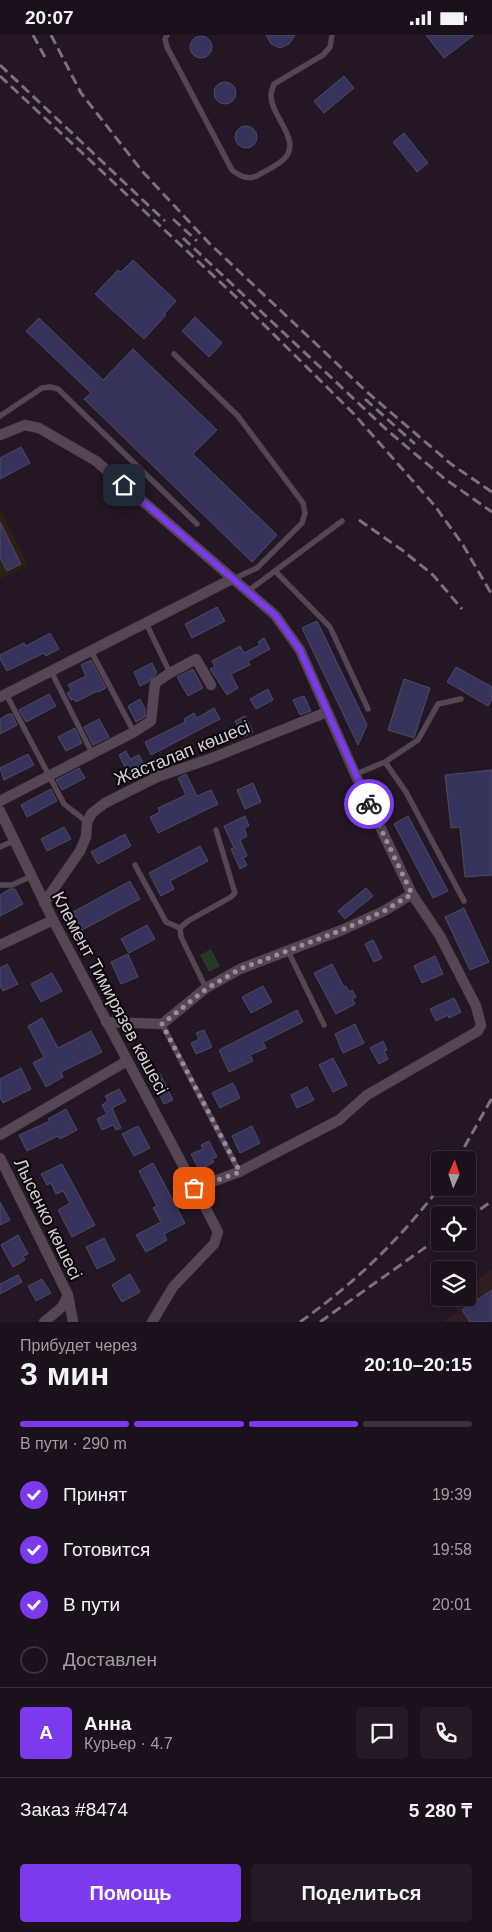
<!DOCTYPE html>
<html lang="ru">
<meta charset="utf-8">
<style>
:root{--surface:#1b101b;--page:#241924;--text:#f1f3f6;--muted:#a09da3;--line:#39303a;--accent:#7c3aed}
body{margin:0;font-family:Helvetica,sans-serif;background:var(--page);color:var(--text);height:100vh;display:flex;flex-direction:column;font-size:19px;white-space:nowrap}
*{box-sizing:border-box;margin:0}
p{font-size:16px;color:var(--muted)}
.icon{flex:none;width:28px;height:28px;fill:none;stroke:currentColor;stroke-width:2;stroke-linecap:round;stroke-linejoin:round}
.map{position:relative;height:1287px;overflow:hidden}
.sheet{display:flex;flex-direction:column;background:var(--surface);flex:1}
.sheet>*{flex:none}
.needle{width:32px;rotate:3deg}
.tools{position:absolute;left:431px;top:1116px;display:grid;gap:10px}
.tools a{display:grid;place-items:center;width:45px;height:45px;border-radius:5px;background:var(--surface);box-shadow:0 2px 8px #0003,0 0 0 1px var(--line);font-size:25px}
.pin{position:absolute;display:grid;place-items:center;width:42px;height:42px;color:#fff;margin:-21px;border-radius:10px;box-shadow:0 2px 8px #0006}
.courier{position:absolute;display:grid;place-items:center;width:50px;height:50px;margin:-25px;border:4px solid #7c3aed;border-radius:50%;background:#fff;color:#222;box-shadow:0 1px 6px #0007}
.headline em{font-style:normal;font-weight:700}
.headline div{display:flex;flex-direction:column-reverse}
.headline{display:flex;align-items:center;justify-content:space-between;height:85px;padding:0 20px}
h1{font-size:32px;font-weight:700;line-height:38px}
.bar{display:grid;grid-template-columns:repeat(4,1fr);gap:8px 5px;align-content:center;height:60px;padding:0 20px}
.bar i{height:6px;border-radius:4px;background:var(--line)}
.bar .active{background:var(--accent)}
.bar p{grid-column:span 4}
.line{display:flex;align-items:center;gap:12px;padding:0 20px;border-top:1px solid var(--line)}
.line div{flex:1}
.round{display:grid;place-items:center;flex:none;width:52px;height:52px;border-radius:5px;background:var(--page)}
ol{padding:0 20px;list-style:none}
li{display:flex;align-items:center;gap:15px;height:55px}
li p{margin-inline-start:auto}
li .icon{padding:5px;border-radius:50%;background:var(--accent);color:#fff;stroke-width:4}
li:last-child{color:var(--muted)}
li i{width:28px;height:28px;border:2px solid var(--line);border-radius:50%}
.action{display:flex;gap:10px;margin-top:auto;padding:10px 20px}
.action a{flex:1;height:58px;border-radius:5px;background:var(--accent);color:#fff;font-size:20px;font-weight:700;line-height:58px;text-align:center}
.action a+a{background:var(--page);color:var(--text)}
.status{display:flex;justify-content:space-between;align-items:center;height:35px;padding:0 25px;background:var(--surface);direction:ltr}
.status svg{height:14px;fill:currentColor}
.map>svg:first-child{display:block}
.commercial{fill:#2f1d23}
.education{fill:#2c2012}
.green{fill:#273b24}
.building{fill:#36345d;stroke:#4c4c60}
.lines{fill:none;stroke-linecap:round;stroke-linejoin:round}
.lane-casing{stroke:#3a3039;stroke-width:6}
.street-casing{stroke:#3a3039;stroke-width:11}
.lane{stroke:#564655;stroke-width:5}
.street{stroke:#564655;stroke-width:10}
.rail{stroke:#7c707c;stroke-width:3;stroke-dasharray:10 5;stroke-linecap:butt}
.done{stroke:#998e98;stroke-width:5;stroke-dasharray:0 9}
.route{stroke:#7c3aed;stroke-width:6}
.labels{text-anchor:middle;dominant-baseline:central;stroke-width:4;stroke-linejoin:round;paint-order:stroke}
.street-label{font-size:18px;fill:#d8ced7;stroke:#090509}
</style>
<div class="status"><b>20:07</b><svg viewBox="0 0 49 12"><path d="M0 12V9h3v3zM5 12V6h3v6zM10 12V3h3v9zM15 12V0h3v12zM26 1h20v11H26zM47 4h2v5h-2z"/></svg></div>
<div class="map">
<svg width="492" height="1287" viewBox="0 0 492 1287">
<rect width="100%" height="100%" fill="#241624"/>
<path class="commercial" d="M492,1234V1287H444L458,1276L451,1263L468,1262V1251Z"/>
<path class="education" d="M0,474L28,530L0,544Z"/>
<path class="green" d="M211,914L220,931L209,937L200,920Z"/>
<path class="building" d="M266,0H295L289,9L280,13L271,9Z
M426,0H474L444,23Z
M190 12a11 11 0 1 1 22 0a11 11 0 1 1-22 0Z
M344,41L354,53L324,78L314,66Z
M214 58a11 11 0 1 1 22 0a11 11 0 1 1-22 0Z
M235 102a11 11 0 1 1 22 0a11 11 0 1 1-22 0Z
M404,98L428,128L417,137L393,107Z
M133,225L176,266L164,279L166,280L144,304L95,259L118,235L121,237Z
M195,282L222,308L209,322L182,296Z
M39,283L103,345L133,314L217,395L193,419L277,500L252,527L84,364L91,358L26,296Z
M21,412L30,428L0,444V423Z
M0,487L21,529L7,536L0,523Z
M217,572L225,586L192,603L185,589Z
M317,586L367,690L358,710L302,593Z
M50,598L59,614L46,621L44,618L7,636L0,624V620L24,608L26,611Z
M264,603L270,614L248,626L250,630L231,639L238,653L227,660L210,634L215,632L212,626L240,611L244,618L260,610L258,607Z
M91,625L106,653L98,657L97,656L76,667L74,664L71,665L67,658L71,655L68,650L86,641L81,630Z
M152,628L157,638L148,647L140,651L134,637Z
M456,632L492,652V664L488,671L447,647Z
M193,634L203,653L188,661L177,642Z
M404,644L430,653L414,703L388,695Z
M268,654L273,665L256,674L250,664Z
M49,659L56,671L26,687L19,675Z
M304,661L311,676L300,680L293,665Z
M140,664L145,674V682L136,687L128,671Z
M214,673L220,684L151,720L145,707L185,687L184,684L194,678L197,683Z
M8,679H12L17,690L0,699V684Z
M245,681L253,697L244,702L235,686Z
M99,684L109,702L93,710L84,692Z
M75,693L82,708L66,716L58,702Z
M126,716L130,724L139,720L147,736L131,744L119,720Z
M28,719L34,730L4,745L0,733Z
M79,733L85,743L62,755L56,745Z
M492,735V840L465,842L460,792L451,793L445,740Z
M186,739L197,761L211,755L218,769L158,798L150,782L160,777L158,773L186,760L178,743Z
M253,748L261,767L245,774L237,755Z
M51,754L57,766L27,782L21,770Z
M245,781L249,791L244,793L247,801L240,805L247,821L243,823L247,830L240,834L231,814L234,813L224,791Z
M408,781L448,856L433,863L394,789Z
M64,792L71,804L47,816L41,804Z
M125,799L131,811L98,829L91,817Z
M200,811L208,826L170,846L174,854L161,861L149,838Z
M130,846L140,864L82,895L73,877Z
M366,853L373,861L345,884L338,876Z
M10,854H15L23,869L0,881V860Z
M464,873L489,927L470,935L445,882Z
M147,890L155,904L129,918L121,904Z
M373,905L382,923L374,927L365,909Z
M128,919L138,942L121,949L111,927Z
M435,921L443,939L422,948L414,931Z
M7,929L18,949L3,956L0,951V933Z
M332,929L344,952L346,951L349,957L352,955L356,962L352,964L355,969L336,979L314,938Z
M52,938L62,956L41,967L31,949Z
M263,951L272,967L251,978L242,962Z
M454,963L461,977L449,983L448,980L436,986L430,974Z
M297,975L303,987L263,1007L266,1013L250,1020L253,1026L229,1037L219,1015Z
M42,983L58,1013L91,996L102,1017L61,1037L63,1042L46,1052L33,1028L44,1022L28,991Z
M355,989L364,1008L343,1018L335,999Z
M204,995L212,1012L196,1019L191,1008L199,1004L196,998Z
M383,1006L387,1015L384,1016L388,1024L379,1029L370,1013Z
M333,1023L347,1050L333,1057L319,1030Z
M21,1033L31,1054L3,1068L0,1062V1044Z
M160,1039L173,1065L164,1069L151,1043Z
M233,1048L240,1063L220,1073L212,1058Z
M307,1052L314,1065L297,1073L291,1060Z
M119,1054L126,1066L112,1073L121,1093L116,1095L113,1090L102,1095L97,1084L107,1079L102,1070L108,1066L105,1061Z
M66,1074L77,1095L60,1104L58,1101L27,1116L19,1100L50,1086L48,1084Z
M138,1091L150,1113L134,1121L122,1099Z
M252,1091L260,1108L240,1118L232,1101Z
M209,1106L217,1122L212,1124L214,1127L199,1135L191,1119L203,1114L201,1110Z
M153,1128L185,1188L164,1199L167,1205L146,1217L136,1200L161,1187L153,1173L157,1171L139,1136Z
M62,1129L95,1190L72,1202L58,1175L70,1168L63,1156L56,1159L51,1148L47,1150L41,1139Z
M0,1167L10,1185L0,1190Z
M18,1200L28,1219L23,1221L25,1225L13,1232L1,1210Z
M104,1203L115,1225L97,1234L86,1212Z
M130,1239L140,1257L122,1267L112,1250Z
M18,1240L22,1247L0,1259V1249Z
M42,1244L51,1258L36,1266L28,1251Z
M492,1255V1287H470L462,1275Z"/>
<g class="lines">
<defs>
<path id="lane" d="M167,0L165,4L167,12L232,135C241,142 250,146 260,139C268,135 277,130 283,125C304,106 270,81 271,60C271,57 273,52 274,49L323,20L330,12L332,0
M174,319L238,381L303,468L305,478L302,488L257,533L233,544
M0,381L42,353L50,352L58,354L197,489
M275,536L330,592L368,674
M248,556L342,486
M146,588L170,638
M91,616L134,697
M51,636L92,718
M6,659L64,769L87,787
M385,727L406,757L464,866
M356,739L385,727L418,705L438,669L461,664
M0,812L13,806
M135,830L166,887L180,893
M0,850H12L32,841
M288,916L324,990
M206,953L181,902L180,893L188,886L231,862L235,858L216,795
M162,989L239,1136"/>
<path id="street" d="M0,400L25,390L39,393L96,426L275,580L300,615L355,739L412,859L440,901L476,971L481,990L478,996L367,1060L339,1085L239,1137L195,1153L218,1197L214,1209L173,1252L152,1287
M0,662L232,544
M0,766L134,697L151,686L155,648L170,638L196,624L211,650
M0,776L53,885L195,1153
M44,868L80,816L86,802L87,787L92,778L105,768L157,742L212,723L327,677
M0,910L53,885
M106,987L162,989L206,953L240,934L342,895L384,876L412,859
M0,1100L127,1026
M0,1123L68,1260
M44,1287L62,1272L68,1260L73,1287"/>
</defs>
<use href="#lane" class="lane-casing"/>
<use href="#street" class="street-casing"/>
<use href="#lane" class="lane"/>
<use href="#street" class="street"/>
<path class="rail" d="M33,0L46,24
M51,0L81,58L142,136L209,208L367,357L451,429L492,457
M0,30L165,186
M0,41L234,260L354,379L435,471L463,510L492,560
M173,184L197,206
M183,203L388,396L445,444L492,477
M365,364L415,409
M359,485L402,515L433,540L462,574
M457,1125L492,1063
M468,1183L492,1166
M300,1287C355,1248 399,1205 440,1152
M320,1287L440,1202"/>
</g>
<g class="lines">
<path class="done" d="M194,1153L240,1137L162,989L206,954L240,934L342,895L384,876L412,859L369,769"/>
<path class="route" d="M124,450L275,580L300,615L369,769"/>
</g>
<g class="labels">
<g class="street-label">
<text transform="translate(182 718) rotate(-22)">Жасталап көшесі</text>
<text transform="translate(110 958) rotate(62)">Клемент Тимирязев көшесі</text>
<text transform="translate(48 1184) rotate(64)">Лысенко көшесі</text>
</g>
</g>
</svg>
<div class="tools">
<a><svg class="needle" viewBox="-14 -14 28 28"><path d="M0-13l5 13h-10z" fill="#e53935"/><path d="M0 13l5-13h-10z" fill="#a09da3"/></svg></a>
<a><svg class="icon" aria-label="locate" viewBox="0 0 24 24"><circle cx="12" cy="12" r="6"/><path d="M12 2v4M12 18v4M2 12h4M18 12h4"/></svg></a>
<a><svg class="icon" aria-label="layers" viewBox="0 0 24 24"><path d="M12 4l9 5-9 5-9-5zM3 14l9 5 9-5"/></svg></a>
</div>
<div class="pin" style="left:194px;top:1153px;background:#ea580c"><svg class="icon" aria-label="bag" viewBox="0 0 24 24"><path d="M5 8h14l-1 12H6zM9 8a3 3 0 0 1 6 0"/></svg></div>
<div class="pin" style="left:124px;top:450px;background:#1f2937"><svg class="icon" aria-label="home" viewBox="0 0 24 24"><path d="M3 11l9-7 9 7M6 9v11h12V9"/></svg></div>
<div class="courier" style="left:369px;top:769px"><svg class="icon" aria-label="bike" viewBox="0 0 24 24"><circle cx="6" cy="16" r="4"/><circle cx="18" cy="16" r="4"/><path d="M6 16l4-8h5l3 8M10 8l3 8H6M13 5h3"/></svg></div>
</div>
<section class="sheet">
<div class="headline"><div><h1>3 мин</h1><p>Прибудет через</p></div><em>20:10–20:15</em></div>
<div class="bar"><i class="active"></i><i class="active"></i><i class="active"></i><i></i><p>В пути · 290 m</p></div>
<ol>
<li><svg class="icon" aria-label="check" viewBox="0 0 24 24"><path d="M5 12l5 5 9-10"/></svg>Принят<p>19:39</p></li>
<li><svg class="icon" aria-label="check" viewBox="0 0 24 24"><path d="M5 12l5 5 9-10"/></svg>Готовится<p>19:58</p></li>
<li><svg class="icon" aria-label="check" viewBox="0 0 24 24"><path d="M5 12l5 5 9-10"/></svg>В пути<p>20:01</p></li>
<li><i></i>Доставлен</li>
</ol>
<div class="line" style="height:90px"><b class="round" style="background:var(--accent);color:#fff">А</b><div><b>Анна</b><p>Курьер · 4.7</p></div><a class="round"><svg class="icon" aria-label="chat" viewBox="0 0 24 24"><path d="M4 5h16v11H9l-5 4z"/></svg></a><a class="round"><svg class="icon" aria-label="phone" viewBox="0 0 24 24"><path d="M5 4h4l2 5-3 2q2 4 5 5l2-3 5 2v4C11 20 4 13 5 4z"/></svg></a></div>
<div class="line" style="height:65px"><div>Заказ #8474</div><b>5 280 ₸</b></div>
<div class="action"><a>Помощь</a><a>Поделиться</a></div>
</section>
